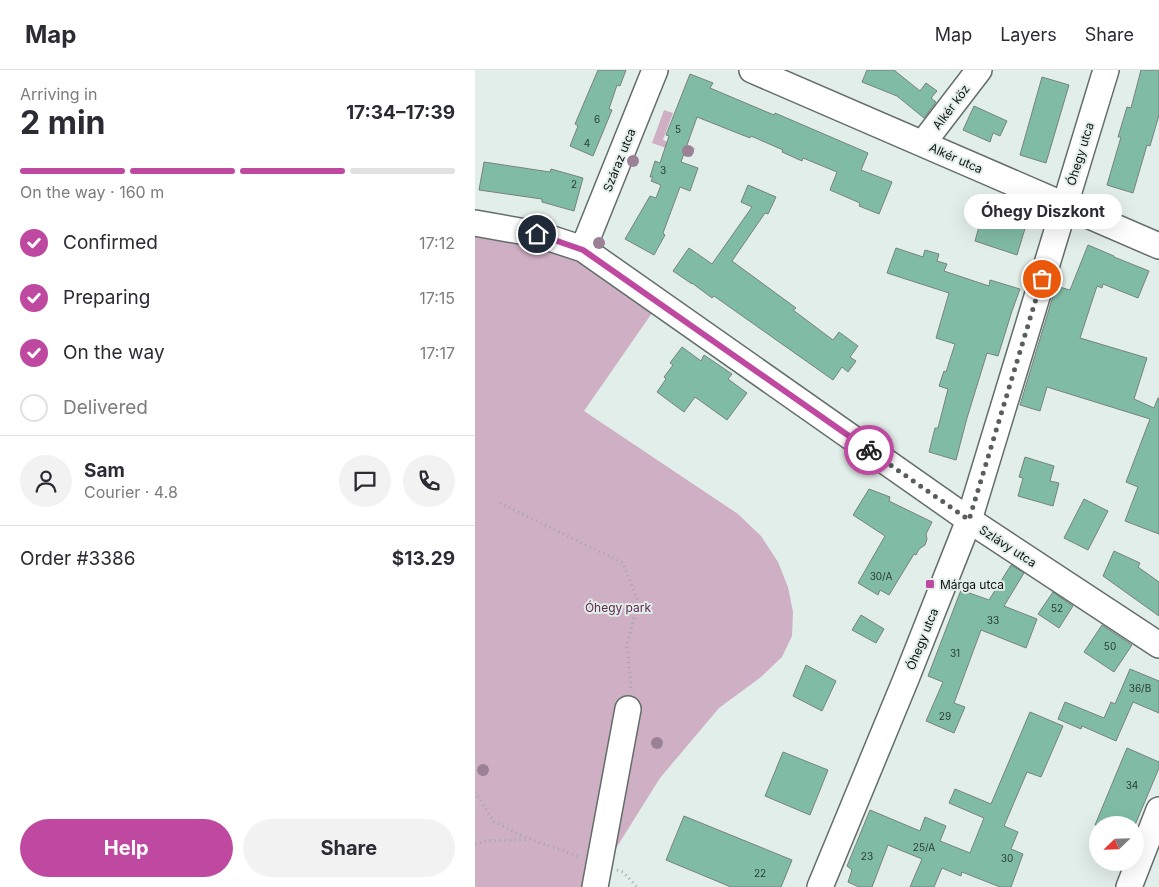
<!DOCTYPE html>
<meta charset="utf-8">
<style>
:root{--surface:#fff;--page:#f2f2f3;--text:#2b2b33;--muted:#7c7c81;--line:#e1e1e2;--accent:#bf49a1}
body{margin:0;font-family:Inter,sans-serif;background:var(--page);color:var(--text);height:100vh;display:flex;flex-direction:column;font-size:19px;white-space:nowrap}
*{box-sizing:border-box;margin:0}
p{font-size:16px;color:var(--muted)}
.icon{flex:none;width:28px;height:28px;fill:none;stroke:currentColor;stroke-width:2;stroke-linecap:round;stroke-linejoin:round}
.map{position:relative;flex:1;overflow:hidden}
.side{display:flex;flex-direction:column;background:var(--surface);width:475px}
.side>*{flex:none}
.needle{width:32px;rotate:247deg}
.controls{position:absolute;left:614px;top:746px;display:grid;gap:10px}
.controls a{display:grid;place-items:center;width:55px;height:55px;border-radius:50%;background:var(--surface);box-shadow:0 5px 20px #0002;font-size:25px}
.pin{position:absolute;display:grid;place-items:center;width:42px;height:42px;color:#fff;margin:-21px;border:2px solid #fff;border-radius:50%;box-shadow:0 1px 5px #0007}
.courier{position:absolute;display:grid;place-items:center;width:50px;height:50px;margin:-25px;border:4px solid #bf49a1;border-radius:50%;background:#fff;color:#222;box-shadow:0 1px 6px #0007}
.bubble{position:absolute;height:35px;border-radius:18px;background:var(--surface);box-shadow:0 5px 20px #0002;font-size:16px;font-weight:700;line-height:35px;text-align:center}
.headline em{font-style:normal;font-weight:700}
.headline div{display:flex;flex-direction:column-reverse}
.headline{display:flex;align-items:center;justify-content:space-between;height:85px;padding:0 20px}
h1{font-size:32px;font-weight:700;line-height:38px}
.bar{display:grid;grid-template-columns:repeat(4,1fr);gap:8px 5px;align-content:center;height:60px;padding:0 20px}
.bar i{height:6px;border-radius:4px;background:var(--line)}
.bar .selected{background:var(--accent)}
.bar p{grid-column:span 4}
.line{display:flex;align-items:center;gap:12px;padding:0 20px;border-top:1px solid var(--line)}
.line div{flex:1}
.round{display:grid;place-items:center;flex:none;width:52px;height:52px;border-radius:26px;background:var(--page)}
ol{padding:0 20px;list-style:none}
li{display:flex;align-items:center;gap:15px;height:55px}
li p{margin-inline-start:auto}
li .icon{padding:5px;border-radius:50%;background:var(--accent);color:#fff;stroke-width:4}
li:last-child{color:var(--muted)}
li i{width:28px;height:28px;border:2px solid var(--line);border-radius:50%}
.primary-button{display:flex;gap:10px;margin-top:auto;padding:10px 20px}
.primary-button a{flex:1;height:58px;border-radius:30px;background:var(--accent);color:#fff;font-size:20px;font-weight:700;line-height:58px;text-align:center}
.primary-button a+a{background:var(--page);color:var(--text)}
header{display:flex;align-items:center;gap:30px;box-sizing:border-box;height:70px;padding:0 25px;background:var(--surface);border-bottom:1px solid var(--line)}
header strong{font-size:24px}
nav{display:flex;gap:28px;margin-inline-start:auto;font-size:18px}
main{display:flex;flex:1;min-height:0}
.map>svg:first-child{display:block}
.green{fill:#cfafc4}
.building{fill:#80bca5;stroke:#77827d}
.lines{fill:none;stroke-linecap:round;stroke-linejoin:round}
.minor-casing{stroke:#636d69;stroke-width:28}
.path{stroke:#9fa8a4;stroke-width:3;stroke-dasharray:1 4;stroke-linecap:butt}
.minor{stroke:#fff;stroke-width:25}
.tree{fill:#9b8195}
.done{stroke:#585e5b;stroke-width:5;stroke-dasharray:0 9}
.route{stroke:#bf49a1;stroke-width:6}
.poi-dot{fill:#bf49a1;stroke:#e2eee9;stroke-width:2}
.labels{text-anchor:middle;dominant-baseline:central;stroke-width:4;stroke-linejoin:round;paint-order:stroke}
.number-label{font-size:10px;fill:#2a3c34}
.street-label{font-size:12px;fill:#0d110f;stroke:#e2eee9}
.poi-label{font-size:12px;fill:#0d110f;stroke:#e2eee9;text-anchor:start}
.park-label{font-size:12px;fill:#612751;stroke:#e2eee9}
</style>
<header>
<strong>Map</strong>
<nav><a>Map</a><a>Layers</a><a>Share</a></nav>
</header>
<main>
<section class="side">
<div class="headline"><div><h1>2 min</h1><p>Arriving in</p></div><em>17:34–17:39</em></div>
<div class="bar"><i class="selected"></i><i class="selected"></i><i class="selected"></i><i></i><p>On the way · 160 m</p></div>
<ol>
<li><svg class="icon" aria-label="check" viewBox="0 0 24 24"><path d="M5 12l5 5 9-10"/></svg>Confirmed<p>17:12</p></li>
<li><svg class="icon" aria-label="check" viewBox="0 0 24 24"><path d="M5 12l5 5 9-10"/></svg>Preparing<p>17:15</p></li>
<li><svg class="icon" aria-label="check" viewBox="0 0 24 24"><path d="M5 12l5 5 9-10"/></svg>On the way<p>17:17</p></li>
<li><i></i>Delivered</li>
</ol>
<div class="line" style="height:90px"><a class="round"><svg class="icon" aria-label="person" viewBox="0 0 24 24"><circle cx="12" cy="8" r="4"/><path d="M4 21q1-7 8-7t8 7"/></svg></a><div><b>Sam</b><p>Courier · 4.8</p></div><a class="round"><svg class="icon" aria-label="chat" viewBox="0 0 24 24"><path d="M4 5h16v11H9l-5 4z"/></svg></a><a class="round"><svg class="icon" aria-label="phone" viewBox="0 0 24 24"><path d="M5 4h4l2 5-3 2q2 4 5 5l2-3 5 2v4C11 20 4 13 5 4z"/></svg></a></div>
<div class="line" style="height:65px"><div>Order #3386</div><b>$13.29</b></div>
<div class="primary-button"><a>Help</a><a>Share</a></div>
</section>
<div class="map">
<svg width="684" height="817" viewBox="0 0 684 817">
<rect width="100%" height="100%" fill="#e2eee9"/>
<path class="green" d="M189,40L198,43L188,70L208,78L210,74L220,78L216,87L177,73Z
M0,160L105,187L177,243L109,341L263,444L286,466L303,492L313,517L318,542L317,566L307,587L286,607L244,638L185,708L133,791L129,817H0Z"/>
<path class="building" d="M123,0H151L145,16L142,15L134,39L137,40L118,86L95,76L103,56L100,54Z
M392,0H419L445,21L451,13L462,21L456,28L461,32L449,48L422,26L387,12Z
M666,0H684V45L675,76L672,75L658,123L632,115L646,67H643L652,37L656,38Z
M215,4L238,13L235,18L299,45L300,43L393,83L386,100L417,112L404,144L384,136L385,133L355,120L362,102L328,88L327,91L307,82L308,80L276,66L275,68L222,47L206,92L223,98L215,121L205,117L188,163L190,165L179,185L150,169L175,126L181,128L186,115L176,111L178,107H175L180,91L185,93L194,66L191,65Z
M567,7L594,15L571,93L545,85Z
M499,36L532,51L525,66L518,63L515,72L488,60Z
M9,92L75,102L76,99L108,108L99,141L67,132V129L4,120Z
M273,115L301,127L293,144L290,143L257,191L321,238L318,240L358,270L364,262L383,276L375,287L381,291L373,302L367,297L358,310L239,226L237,228L217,213V214L198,201L214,178L237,194L277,137L266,132Z
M509,139L552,152L542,185L500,171Z
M613,175L639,186V187L674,201L663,228L628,214L627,218L622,216L605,268L672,288L659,329L679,338L683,328H684V464L650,451L663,417L651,412L675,349L572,317L565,341L545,335L581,216L595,220Z
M421,178L448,187L450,180L464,184L462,191L472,194L469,201L514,216L515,210L545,219L537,241L523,286L512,283L492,348L481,390L454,382L460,358H463L473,319L464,316L469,301L471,302L480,274L461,268L474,223L412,203Z
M207,277L226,291L229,285L257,304L253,309L272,323L252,350L220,327L209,342L182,322L191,309L189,307L198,295L195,293Z
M550,387L579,396L575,411L584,413L578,436L543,426L548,408L544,407Z
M394,419L415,427L414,431L457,452L451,464L452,469L450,475L444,479L441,485L439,484L414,525L405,520L403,525L383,513L410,466L378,445Z
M609,429L633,441L613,480L589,468Z
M639,481L665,493L663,497L684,512V546L628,506Z
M536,495L549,503L529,536L562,549L551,578L506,560L479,633L490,637L479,663L451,651L468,612L453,606L486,520L514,530Z
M578,522L598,536L584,558L563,544Z
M386,545L409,559L401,573L377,560Z
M627,555L657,575L639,602L609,582Z
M331,595L361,611L347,641L318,626Z
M655,599L684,611V643L658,632L641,671L607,656L606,659L583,649L590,632L629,648L636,632L640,634Z
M555,642L588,656L566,707L552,702L529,756L543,762L536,779L548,784L536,817H525L487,802L486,806L467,798L459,817H435L447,789L413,775L397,817H384L373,812L377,800L372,796L395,740L445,761L450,747L471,756L465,771L495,783L509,748L474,733L480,719L516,734Z
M652,678L684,692V698L660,755H620Z
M308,682L353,700L335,745L290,726Z
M209,746L317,790L306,817H256L191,790Z"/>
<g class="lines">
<defs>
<path id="minor" d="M277,0L684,176
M448,73L504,0
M0,153L62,164L108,179L494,450L684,575
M108,179L180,0
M120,817L153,639
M345,817L431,609L494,450L631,0
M654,817L684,740"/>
</defs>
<use href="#minor" class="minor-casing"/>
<path class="path" d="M25,433L148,493L163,531L152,576L156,616V620
M0,722L19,752L54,769
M0,774L11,771L55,769L106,787
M142,800L148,802L162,817"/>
<use href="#minor" class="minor"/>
</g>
<g class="tree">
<circle cx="213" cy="81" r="6"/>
<circle cx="158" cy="91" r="6"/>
<circle cx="124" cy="173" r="6"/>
<circle cx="182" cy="673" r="6"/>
<circle cx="8" cy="700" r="6"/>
</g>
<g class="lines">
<path class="done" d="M394,380L494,450L567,209"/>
<path class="route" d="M62,164L108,180L394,380"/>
</g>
<rect class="poi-dot" x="450" y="509" width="10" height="10" rx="2.5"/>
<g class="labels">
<g class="number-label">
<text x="122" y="49">6</text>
<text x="203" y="59">5</text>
<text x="112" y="73">4</text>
<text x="188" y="100">3</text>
<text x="99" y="114">2</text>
<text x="406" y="506">30/A</text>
<text x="582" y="538">52</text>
<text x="518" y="550">33</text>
<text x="635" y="576">50</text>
<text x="480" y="583">31</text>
<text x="665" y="618">36/B</text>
<text x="470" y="646">29</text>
<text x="657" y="715">34</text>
<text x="449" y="777">25/A</text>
<text x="392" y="786">23</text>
<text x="532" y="788">30</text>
<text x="285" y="803">22</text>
</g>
<g class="street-label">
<text transform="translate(476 37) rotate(-53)">Alkér köz</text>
<text transform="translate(605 84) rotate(-73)">Óhegy utca</text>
<text transform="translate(481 88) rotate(24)">Alkér utca</text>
<text transform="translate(144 90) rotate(-68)">Száraz utca</text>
<text transform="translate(533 476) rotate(33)">Szlávy utca</text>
<text transform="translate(447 569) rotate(-68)">Óhegy utca</text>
</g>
<g class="poi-label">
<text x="465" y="514">Márga utca</text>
</g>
<g class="park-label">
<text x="143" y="537">Óhegy park</text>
</g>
</g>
</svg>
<div class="controls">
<a><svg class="needle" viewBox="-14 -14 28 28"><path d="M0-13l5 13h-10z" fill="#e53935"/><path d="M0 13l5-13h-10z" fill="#7c7c81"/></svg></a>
</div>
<div class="pin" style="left:567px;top:209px;background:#ea580c"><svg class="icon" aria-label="bag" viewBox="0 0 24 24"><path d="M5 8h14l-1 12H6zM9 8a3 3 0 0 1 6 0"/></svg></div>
<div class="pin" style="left:62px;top:164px;background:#1f2937"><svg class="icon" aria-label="home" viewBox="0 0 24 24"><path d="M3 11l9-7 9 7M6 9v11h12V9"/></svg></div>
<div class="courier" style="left:394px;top:380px"><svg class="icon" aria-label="bike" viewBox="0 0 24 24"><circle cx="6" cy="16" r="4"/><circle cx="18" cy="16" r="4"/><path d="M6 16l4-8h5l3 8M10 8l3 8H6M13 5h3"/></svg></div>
<div class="bubble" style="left:489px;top:124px;width:158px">Óhegy Diszkont</div>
</div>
</main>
